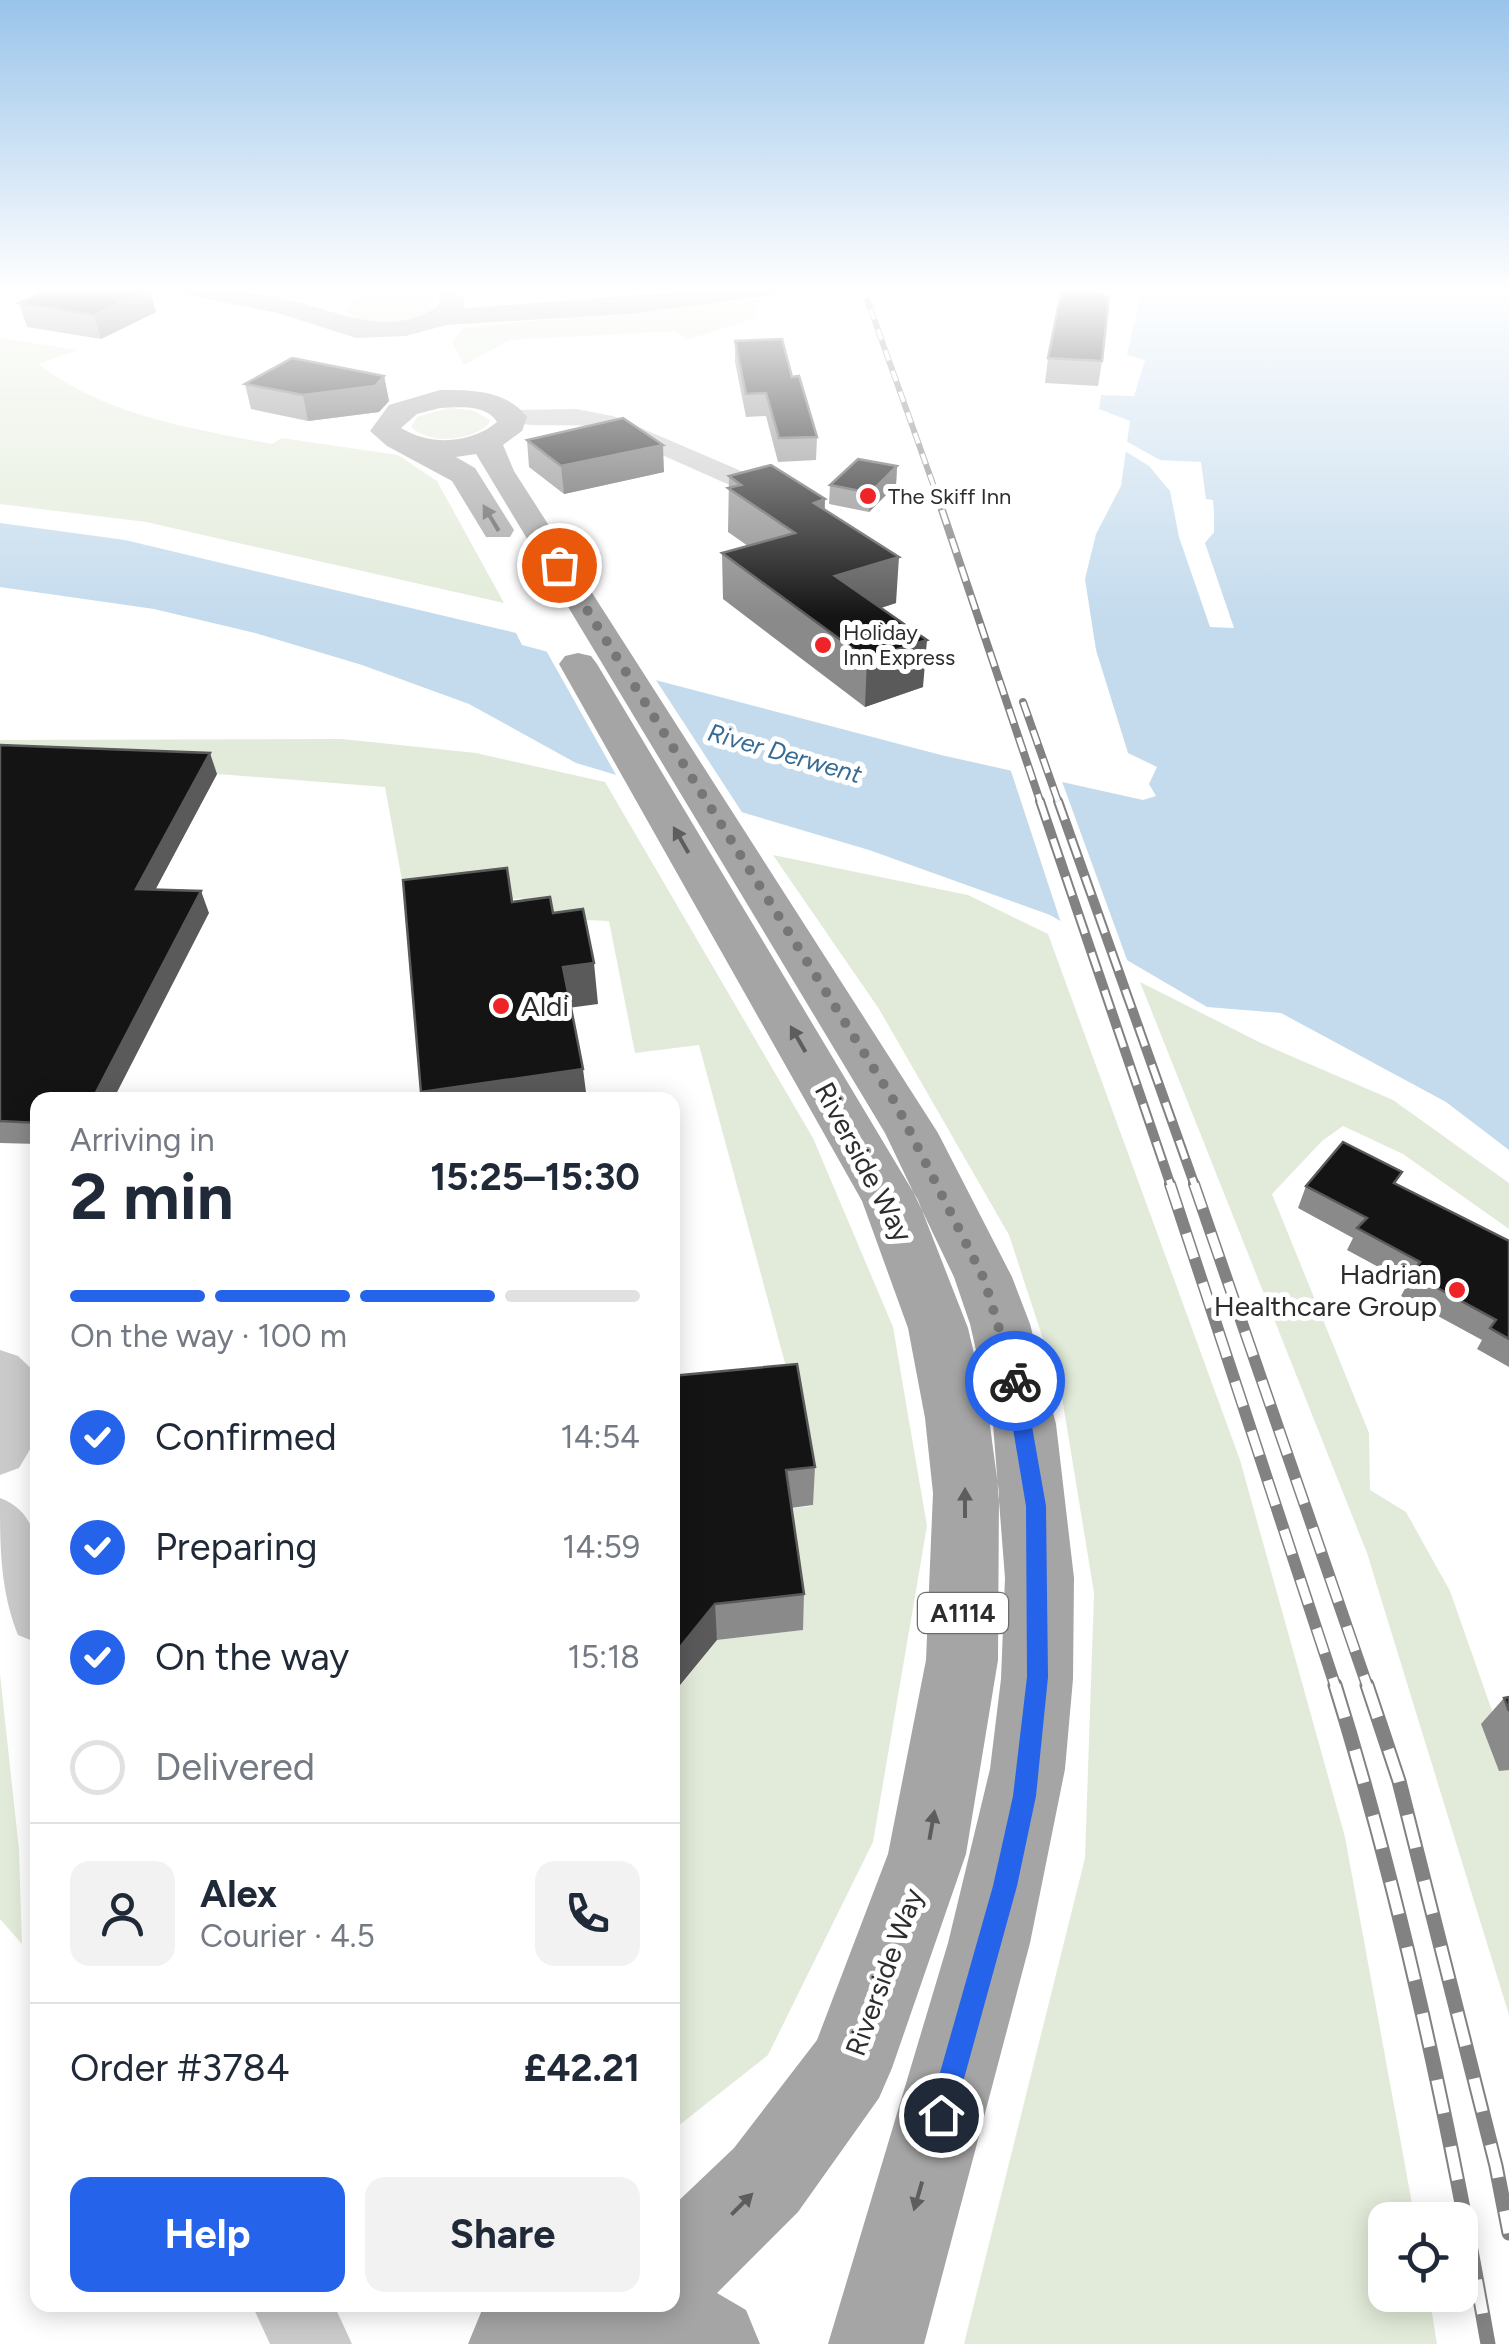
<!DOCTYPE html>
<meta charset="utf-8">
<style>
:root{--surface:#fff;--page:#f2f2f3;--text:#1f2937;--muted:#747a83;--line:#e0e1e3;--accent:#2563eb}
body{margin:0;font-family:Figtree,sans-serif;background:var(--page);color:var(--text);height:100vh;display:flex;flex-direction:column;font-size:38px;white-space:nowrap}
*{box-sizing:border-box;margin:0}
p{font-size:32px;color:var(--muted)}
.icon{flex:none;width:55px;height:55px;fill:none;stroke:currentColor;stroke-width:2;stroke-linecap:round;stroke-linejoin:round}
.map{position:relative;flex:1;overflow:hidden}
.panel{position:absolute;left:30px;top:1092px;width:650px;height:1220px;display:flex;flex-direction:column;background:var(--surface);border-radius:20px;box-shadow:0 5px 25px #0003}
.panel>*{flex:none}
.buttons{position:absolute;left:1368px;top:2202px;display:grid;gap:20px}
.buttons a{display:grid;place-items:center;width:110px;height:110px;border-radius:20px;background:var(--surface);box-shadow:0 5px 25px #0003;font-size:50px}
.pin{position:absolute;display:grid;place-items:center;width:85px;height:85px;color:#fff;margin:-42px;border:5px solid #fff;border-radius:50%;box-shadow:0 2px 10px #0007}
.courier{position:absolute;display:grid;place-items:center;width:100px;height:100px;margin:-50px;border:8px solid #2563eb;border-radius:50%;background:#fff;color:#222;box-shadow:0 2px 12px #0007}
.head em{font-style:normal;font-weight:700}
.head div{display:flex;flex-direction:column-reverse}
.head{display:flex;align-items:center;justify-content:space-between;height:170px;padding:0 40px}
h1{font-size:65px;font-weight:700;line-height:75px}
.bar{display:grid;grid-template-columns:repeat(4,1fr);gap:15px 10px;align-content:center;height:120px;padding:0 40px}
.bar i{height:12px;border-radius:8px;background:var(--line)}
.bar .active{background:var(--accent)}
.bar p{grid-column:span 4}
.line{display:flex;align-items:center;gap:25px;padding:0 40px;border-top:2px solid var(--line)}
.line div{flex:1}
.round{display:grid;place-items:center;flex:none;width:105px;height:105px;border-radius:20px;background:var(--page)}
ol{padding:0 40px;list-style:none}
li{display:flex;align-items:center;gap:30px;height:110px}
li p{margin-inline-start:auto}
li .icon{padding:10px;border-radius:50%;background:var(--accent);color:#fff;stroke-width:4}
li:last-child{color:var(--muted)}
li i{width:55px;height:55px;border:5px solid var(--line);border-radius:50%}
.button{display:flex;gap:20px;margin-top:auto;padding:20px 40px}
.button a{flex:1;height:115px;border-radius:20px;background:var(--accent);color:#fff;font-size:40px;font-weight:700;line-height:115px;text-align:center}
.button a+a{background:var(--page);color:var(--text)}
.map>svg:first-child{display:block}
.green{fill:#e2ebd9}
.water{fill:#c4dbed}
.pier{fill:#fff}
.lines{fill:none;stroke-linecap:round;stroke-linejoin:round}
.minor{fill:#cacaca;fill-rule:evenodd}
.major{fill:#a5a5a5;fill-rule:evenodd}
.rail-far4-casing{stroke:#828282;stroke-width:6}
.rail-far3-casing{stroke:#828282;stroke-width:8}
.rail-far2-casing{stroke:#828282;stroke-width:10}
.rail-far1-casing{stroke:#828282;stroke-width:12}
.rail-casing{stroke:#828282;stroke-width:15}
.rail-far4{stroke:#fff;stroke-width:4;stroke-dasharray:11;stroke-linecap:butt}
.rail-far3{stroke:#fff;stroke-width:5;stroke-dasharray:15;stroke-linecap:butt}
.rail-far2{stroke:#fff;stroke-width:6;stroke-dasharray:20;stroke-linecap:butt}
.rail-far1{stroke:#fff;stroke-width:9;stroke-dasharray:26;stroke-linecap:butt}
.rail{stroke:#fff;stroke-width:11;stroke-dasharray:34;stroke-linecap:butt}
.wall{fill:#8a8a8a}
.shaded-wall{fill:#5a5a5a}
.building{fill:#141414;stroke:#5a5a5a;stroke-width:2.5}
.oneway{fill:#5d5d5d}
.route{fill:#2563eb}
.done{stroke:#767676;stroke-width:10;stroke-dasharray:0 18}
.poi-dot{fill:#ef2429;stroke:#fff;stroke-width:4}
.labels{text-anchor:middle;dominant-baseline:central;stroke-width:10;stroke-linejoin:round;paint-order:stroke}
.far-poi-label{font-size:22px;fill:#2d2d2d;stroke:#fff;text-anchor:start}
.far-water-label{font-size:25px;font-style:italic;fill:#376b93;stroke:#fff}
.shield{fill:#fff;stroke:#6c6c6c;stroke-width:2.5}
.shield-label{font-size:25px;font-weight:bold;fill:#2d2d2d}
.poi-label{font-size:28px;fill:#2d2d2d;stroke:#fff;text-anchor:start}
.street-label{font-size:28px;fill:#2d2d2d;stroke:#fff}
</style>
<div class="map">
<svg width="1509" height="2344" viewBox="0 0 1509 2344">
<rect width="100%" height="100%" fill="#fff"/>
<path class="green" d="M472,288H671L557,296Z
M391,292L429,297L436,306C417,326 364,330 344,310L353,300Z
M760,299L756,318L687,340L676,331L509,340L464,365L452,342L463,328Z
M0,338L78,350L38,364C107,416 189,428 272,444L282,438L398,455L437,481L504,603L146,522L0,504Z
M448,408L472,410L490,420L488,425C469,441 430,445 411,427L417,417Z
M342,739L476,753L605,782L813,1138L893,1327L927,1526L873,1842L768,2055L673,2130V1695L717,1640L802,1630L785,1509L812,1506L786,1367L699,1045L635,1053L609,921L586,920L531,931L522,898L408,913L385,787L217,774L0,766V740Z
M773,855L968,895L1048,934L1240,1460L1345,1837L1415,2220H1385V2295H1429L1437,2344H964L1085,1858L1094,1593L1062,1397L1009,1235L879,1009Z
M1140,982L1261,1043L1393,1100L1509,1183V1229L1403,1154L1343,1126L1322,1141L1272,1194L1369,1433L1370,1490L1406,1512L1450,1591L1509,1759V2015L1367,1553Z
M0,1674L19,1850L22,1944L0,1919Z"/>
<path class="water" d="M1147,288H1509V1150L1446,1102L1281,1013L1207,1007L1050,915L869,850L576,763L469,704L362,665L255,633L154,609L0,587V523L125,540L516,633L522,645L941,755L1143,800L1156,796L1149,784L1157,767L1128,753L1096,650L1085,579L1096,534L1121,486L1130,421L1099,409L1101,395L1134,396L1145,360L1127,355L1139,303Z"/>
<path class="pier" d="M1122,439L1160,460L1201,462L1206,499L1213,500L1214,511V532L1205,543L1234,628L1210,627L1179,537L1170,491L1149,466L1120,448Z
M543,645L652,674L747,820L620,782Z
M1009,765L1060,776L1130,968L1063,929Z"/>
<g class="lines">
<path class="minor" d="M576,409L613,416L797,495L801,501L797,507H779L599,427C576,423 514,430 500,417L512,410Z
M0,1350L18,1356L38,1375V1436L19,1468L0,1475Z
M0,1498C55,1518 38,1594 38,1643L18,1635C0,1590 0,1546 0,1498Z
M252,2305H334L352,2344H270Z"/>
<path class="major" d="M174,288C211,288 245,291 282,298C334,309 388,341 438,306L442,291L451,289L463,296L464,308C572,302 680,288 788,288L776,295L627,314L446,325L406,336L356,338L278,313L177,293Z
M440,390C471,390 507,390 527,417L522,431L503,445L514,471L938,1133L1012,1277L1030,1324L1056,1424L1074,1578L1073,1679L1065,1769L1030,1943L924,2344H828L948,1943L990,1769L1001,1679L1005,1578L993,1424L970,1324L954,1277L885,1133L476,454L456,457L475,468L514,530L510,537H486L452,481L387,446L370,431L389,405ZM440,408C460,407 486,404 497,422C471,444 430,446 401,428L417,414Z
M578,653L591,656L597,664L918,1200L968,1328L989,1418L999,1493L998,1660L966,1854L892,2068L879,2098L798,2212L717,2293L746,2310L760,2344H468L482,2310L489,2305H672V2207L734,2148L817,2040L888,1854L926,1660L933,1493L925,1418L908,1328L862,1201L559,664L565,656Z"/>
<defs>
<path id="rail-far4" d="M863,288L943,512"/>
<path id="rail-far3" d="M942,510L1041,804
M1023,702L1059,804"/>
<path id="rail-far2" d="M1040,801L1171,1186
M1058,801L1195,1186"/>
<path id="rail-far1" d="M1170,1184L1336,1688
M1194,1184L1368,1688"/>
<path id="rail" d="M1335,1685C1402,1900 1449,2123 1488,2344
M1367,1685L1399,1781L1496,2166L1509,2233"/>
</defs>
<use href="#rail-far4" class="rail-far4-casing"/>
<use href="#rail-far3" class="rail-far3-casing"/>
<use href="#rail-far2" class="rail-far2-casing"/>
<use href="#rail-far1" class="rail-far1-casing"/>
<use href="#rail" class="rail-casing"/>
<use href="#rail-far4" class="rail-far4"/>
<use href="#rail-far3" class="rail-far3"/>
<use href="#rail-far2" class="rail-far2"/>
<use href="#rail-far1" class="rail-far1"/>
<use href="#rail" class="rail"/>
</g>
<path class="wall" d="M149,288L156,312L101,339L27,327L19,303Z
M735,341L792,377L817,437L816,460L778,462L766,416L746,417L735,362Z
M1048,358L1102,361L1098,386L1045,383Z
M384,376L389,401L379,412L308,421L251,409L245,384Z
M527,440L664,472L564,494L529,467Z
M897,466L896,485L869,512L829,504L830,485Z
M729,476L825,510L896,603L881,608L923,687L865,707L723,599L722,553L748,546L728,532Z
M0,745L217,774L155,890L209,913L38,1100V1144L0,1143Z
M1397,1184L1509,1241V1367L1477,1349L1482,1340L1401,1296L1408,1283L1347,1250L1353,1238L1298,1208L1306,1186Z
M672,1376L815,1467L813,1505L791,1508L804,1594L803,1630L717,1640Z
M1509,1697V1770L1499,1771L1481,1724L1504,1698Z"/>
<path class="shaded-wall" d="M149,288L156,312L101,339L94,315Z
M384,376L389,401L379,412L308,421L303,395Z
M663,445L664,472L564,494L561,466Z
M897,466L896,485L869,512L870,493Z
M825,499L824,544L814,503Z
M899,557L896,603L833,623L835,576Z
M927,640L923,687L865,707L867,659Z
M210,753L217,774L144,911L136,889Z
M201,891L209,913L113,1100H92Z
M594,963L598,1004L568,1008L563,967Z
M583,1069L587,1100H422L421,1092Z
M715,1604L717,1640L672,1695V1657Z"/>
<path class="building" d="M51,288H149L94,315L19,303Z
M1062,288H1088L1109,297L1102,361L1048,358Z
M782,339L792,377L799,376L817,437L779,438L766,393L746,394L735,341Z
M292,358L384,376L375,386L303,395L245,384Z
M623,418L663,445L561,466L527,440Z
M858,459L897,466L870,493L830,485Z
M771,465L825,499L814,503L899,557L835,576L927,640L867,659L722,553L795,533L728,488L741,485L729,476Z
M0,745L210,753L136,889L201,891L92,1100H38V1123L0,1121Z
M507,868L512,902L550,897L553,913L583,909L594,963L563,967L583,1069L421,1092L403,880Z
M1343,1142L1402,1172L1394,1183L1509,1241V1339L1490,1328L1496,1320L1412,1274L1420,1262L1357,1228L1367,1218L1306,1186Z
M797,1364L815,1467L786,1470L804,1594L715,1604L672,1657V1376Z
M1509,1697V1711L1504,1698Z"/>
<defs><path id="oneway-solid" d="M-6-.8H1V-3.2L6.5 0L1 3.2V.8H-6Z" transform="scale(2.5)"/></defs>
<g class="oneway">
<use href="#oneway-solid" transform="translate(491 518) rotate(-121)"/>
<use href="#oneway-solid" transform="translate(681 840) rotate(-120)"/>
<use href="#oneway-solid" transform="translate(798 1039) rotate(-120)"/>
<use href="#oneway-solid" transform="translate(965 1503) rotate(-90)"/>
<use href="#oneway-solid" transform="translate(932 1825) rotate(-80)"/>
<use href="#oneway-solid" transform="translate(918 2196) rotate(106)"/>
<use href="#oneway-solid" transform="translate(742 2204) rotate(-45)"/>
</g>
<linearGradient id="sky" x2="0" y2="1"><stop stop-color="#99c4ea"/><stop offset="0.47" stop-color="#fff"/><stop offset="1" stop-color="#fff" stop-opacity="0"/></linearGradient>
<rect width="1509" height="616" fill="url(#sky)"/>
<path class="route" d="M1015,1373L1024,1381L1046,1506L1048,1677L1036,1796L1017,1886L954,2115L950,2124L941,2128L932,2124L928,2115L993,1886L1013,1796L1027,1677L1026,1506L1005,1381Z"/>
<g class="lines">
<path class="done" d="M559,565L896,1104L984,1279L1015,1381"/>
</g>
<g class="poi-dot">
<circle cx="868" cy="496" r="10"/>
<circle cx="823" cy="645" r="10"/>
<circle cx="501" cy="1006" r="10"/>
<circle cx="1457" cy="1290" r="10"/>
</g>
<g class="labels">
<g class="far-poi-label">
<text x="888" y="496">The Skiff Inn</text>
<text x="843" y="632">Holiday<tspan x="843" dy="25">Inn Express</tspan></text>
</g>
<g class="far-water-label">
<text transform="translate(785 753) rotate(16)">River Derwent</text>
</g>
<rect class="shield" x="918" y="1593" width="90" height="40" rx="8"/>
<g class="shield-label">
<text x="963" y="1613">A1114</text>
</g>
<g class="poi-label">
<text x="521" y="1006">Aldi</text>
<text x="1437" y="1274" text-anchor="end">Hadrian<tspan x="1437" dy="32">Healthcare Group</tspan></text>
</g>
<g class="street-label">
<text transform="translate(864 1162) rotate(62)">Riverside Way</text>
<text transform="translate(884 1972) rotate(-70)">Riverside Way</text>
</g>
</g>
</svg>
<div class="buttons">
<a><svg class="icon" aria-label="locate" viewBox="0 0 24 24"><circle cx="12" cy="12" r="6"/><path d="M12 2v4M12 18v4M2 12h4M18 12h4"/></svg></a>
</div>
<div class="pin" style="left:559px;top:565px;background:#ea580c"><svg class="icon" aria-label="bag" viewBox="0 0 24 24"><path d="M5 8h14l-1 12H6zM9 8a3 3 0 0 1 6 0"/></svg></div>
<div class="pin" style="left:941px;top:2115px;background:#1f2937"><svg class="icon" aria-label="home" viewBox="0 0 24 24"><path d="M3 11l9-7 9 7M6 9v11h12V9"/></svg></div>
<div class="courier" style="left:1015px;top:1381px"><svg class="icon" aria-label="bike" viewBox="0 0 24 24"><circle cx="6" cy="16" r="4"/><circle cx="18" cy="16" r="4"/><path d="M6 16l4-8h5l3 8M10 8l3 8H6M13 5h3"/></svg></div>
<section class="panel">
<div class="head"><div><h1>2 min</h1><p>Arriving in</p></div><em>15:25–15:30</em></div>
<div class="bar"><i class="active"></i><i class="active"></i><i class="active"></i><i></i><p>On the way · 100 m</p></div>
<ol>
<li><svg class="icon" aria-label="check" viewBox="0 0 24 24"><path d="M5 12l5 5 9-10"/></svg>Confirmed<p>14:54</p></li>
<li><svg class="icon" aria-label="check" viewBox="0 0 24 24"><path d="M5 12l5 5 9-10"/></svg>Preparing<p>14:59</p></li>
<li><svg class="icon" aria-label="check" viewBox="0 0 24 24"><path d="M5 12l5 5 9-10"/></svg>On the way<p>15:18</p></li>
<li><i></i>Delivered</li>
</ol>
<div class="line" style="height:180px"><a class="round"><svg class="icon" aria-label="person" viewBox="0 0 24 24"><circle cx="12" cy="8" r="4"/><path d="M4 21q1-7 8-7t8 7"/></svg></a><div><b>Alex</b><p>Courier · 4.5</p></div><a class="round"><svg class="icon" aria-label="phone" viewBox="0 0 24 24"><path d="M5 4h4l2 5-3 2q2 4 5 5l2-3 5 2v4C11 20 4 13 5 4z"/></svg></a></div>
<div class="line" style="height:130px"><div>Order #3784</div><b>£42.21</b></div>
<div class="button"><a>Help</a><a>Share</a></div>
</section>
</div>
